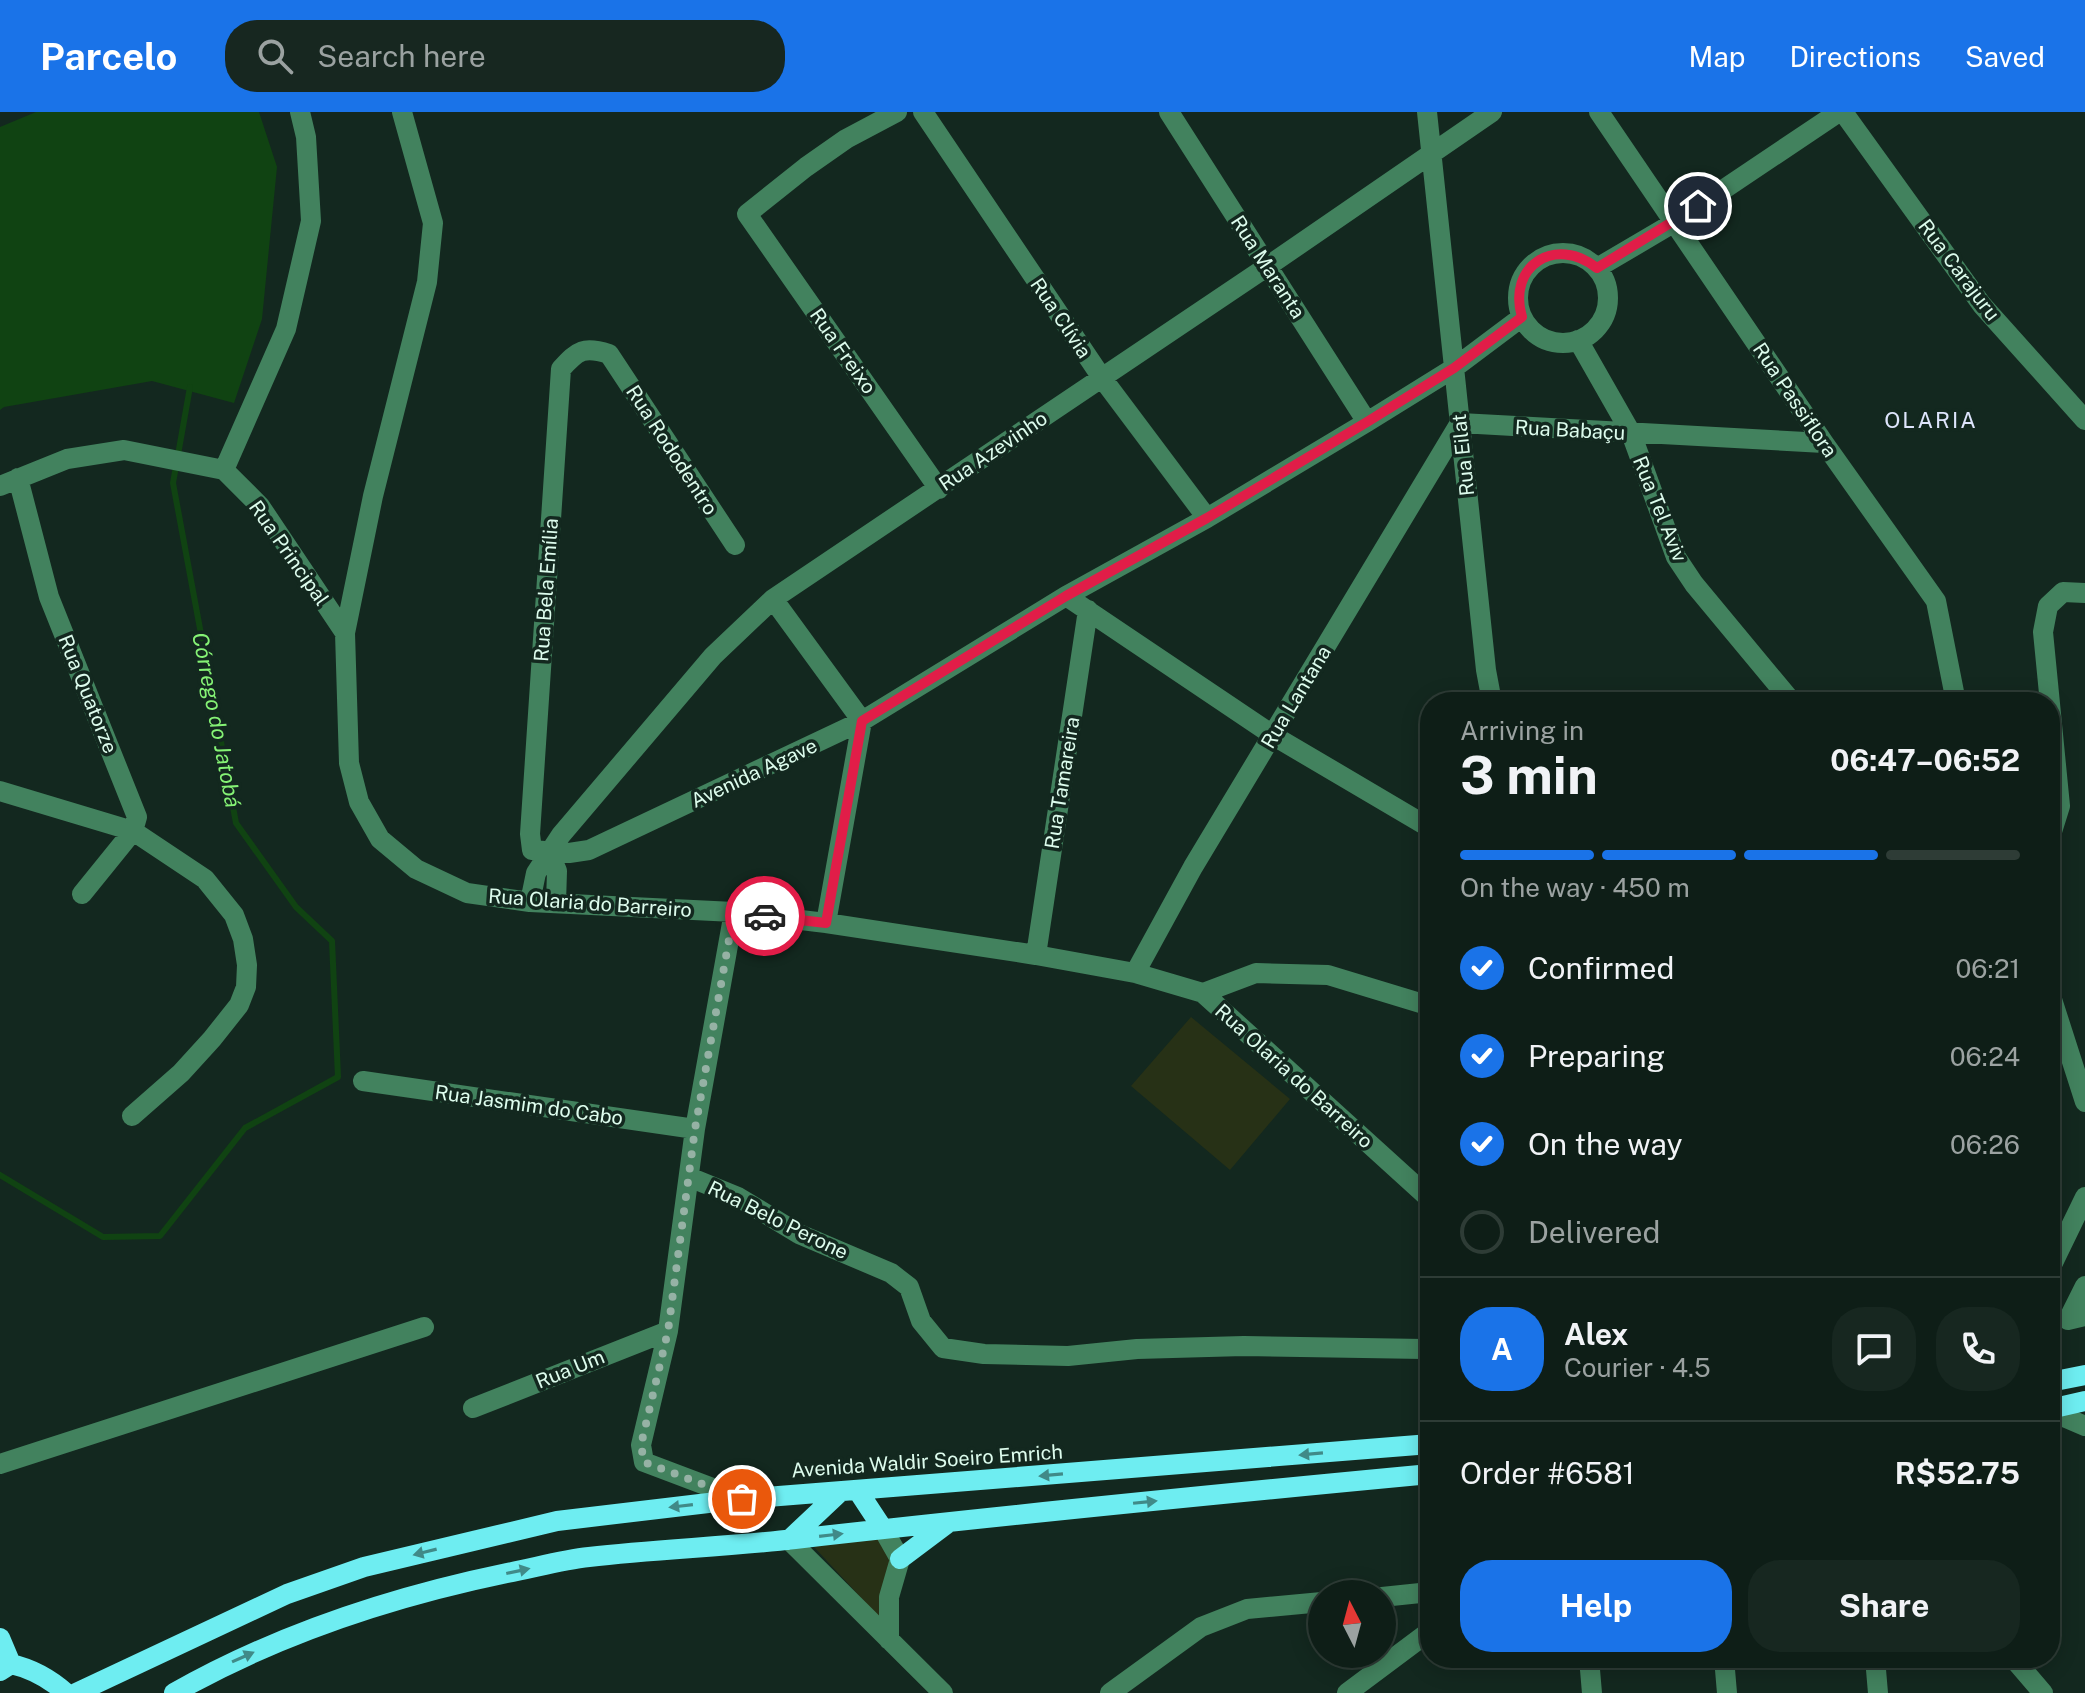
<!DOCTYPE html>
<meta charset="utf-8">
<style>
:root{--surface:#0e1e17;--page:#172720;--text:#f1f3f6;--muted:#9ba2a1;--line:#2e3c36;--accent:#1a73e8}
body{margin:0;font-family:"Public Sans",sans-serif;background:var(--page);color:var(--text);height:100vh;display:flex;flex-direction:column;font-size:30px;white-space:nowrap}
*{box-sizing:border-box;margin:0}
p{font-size:26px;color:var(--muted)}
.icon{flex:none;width:44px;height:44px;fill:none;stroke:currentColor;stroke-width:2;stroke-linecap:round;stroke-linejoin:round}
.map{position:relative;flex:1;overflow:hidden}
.sheet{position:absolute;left:1420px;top:580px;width:640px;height:976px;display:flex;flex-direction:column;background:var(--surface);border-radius:32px;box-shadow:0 4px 20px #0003,0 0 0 2px var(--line)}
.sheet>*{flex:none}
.needle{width:52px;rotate:354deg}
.buttons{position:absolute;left:1308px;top:1468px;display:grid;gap:16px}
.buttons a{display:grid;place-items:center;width:88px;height:88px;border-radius:50%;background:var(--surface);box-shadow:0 4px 20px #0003,0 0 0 2px var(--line);font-size:40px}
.pin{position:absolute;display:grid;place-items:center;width:68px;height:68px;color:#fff;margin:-34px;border:4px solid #fff;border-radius:50%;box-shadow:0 2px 8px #0007}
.courier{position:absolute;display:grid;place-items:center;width:80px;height:80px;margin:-40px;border:6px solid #e11d48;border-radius:50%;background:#fff;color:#222;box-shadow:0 2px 10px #0007}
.overview em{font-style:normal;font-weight:700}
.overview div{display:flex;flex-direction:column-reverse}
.overview{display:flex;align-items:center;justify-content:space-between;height:136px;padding:0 40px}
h1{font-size:52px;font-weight:700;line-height:60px}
.bar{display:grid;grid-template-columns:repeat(4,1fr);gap:12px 8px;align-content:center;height:96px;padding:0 40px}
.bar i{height:10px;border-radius:6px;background:var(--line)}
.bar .selected{background:var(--accent)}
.bar p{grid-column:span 4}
.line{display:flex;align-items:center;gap:20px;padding:0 40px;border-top:2px solid var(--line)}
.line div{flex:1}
.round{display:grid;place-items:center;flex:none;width:84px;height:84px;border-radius:32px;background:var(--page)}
ol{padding:0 40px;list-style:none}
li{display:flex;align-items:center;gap:24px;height:88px}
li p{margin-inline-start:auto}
li .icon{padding:8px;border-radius:50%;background:var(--accent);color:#fff;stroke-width:4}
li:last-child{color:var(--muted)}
li i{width:44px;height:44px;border:4px solid var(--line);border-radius:50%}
.button{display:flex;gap:16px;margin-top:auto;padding:16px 40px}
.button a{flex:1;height:92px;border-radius:32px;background:var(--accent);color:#fff;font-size:32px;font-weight:700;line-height:92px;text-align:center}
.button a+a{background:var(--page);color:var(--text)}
header{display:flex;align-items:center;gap:48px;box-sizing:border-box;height:112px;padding:0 40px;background:var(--accent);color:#fff}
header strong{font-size:38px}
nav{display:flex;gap:44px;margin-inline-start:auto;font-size:28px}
.search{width:560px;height:72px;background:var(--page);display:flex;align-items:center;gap:20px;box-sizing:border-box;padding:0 28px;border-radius:32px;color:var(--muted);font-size:30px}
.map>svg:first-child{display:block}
.green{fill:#273116}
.water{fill:#104312}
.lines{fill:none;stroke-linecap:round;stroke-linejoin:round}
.stream{stroke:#104312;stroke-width:6}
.minor{stroke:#42825e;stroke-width:20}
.major{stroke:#6eedf1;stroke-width:20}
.oneway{fill:#408a88}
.done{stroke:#96b2a5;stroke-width:8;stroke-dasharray:0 14.4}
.route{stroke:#e11d48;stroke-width:10}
.labels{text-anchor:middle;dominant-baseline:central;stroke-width:7;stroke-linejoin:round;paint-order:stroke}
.street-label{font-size:20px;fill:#ddfced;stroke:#13281f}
.neighbourhood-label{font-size:22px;letter-spacing:2px;fill:#dee5fc;stroke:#13281f}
.water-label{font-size:22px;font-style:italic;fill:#85f275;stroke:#13281f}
</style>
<header>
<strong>Parcelo</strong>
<div class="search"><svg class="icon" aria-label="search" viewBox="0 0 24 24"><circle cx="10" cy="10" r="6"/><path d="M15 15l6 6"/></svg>Search here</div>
<nav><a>Map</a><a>Directions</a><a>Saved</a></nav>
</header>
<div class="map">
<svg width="2085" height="1581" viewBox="0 0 2085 1581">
<rect width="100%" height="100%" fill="#13281f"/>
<path class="green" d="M1191,905L1290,987L1230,1058L1131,974Z
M880,1424L891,1445L879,1505L814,1435Z"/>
<path class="water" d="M36,0H259L277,55L262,207L234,291L152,269L4,295L0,298V15Z"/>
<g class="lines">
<path class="stream" d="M0,1063L103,1125L160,1124L245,1016L338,965L332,829L296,795L236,711L173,371L190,275"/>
<path class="minor" d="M402,0L433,111L427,170L373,384L345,521L349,651L359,690L380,727L416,757L467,781L530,790L734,800L826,811L1036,843L1135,861L1203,881L1430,1087
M897,0L846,27L806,55L747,102L939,377
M923,0L1102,266L1207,406
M1169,0L1367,310
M1427,0L1486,558L1492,590
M1599,0L1824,331L1936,489L1956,590
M1843,0L1982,193L2085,308
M1518 186a45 45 0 1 1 90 0a45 45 0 1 1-90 0Z
M1597,156L1675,110L1839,0
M1578,228L1631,321L1676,445L1694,472L1792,590
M224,358L286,217L311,109L306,25L300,0
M18,366L49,485L137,705L133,719L82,782
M0,374L67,347L124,338L224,358L260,394L345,521
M735,433L609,242C584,234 578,238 561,257L530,722L532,738L569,741L589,738L862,609L1066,484L1207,406L1367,310L1454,256L1522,205
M1066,484L1274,624L1430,716
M773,487L862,609L826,811
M0,679L133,719L205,767L234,803L243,827L247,853L246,875L239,893L212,927L181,961L132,1004
M2050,726L2060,694L2043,520L2048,494L2063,480L2085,481
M549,740L557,759L556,791
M530,790L536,761L561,723L713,544L773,487L1268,154L1492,0
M734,800L695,1017L668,1219L641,1333L644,1350L742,1387
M1036,843L1088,498
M1135,861L1193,755L1460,311L1824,331
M1203,881L1256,861L1328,863L1430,894
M2050,881L2085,990
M363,969L695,1017
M689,1065L738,1085L799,1122L891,1161L909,1175L921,1209L943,1236L984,1242L1068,1244L1137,1237L1244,1234L1424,1237
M2050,1157L2085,1085
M2085,1174L2068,1208L2085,1204
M473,1296L668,1219
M2050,1299L2085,1314
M0,1352L424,1215
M883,1417L900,1447L889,1485V1528
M789,1428L943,1581
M1382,1485L1430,1480
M1589,1546L1592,1581
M1724,1546L1727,1581
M1875,1546L1878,1581
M2013,1546L2043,1581
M1110,1581L1201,1515L1247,1497L1322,1490
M1347,1581L1430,1519"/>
<path class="major" d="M2050,1270L2085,1263
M2050,1297L2085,1289
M858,1379L883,1417
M789,1428L840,1380
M900,1447L948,1411
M0,1526L11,1552
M0,1559L11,1552C33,1557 49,1566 66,1581
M76,1581L287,1482L364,1455L557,1409L742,1387L1430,1332
M174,1581C278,1522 391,1485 507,1461C534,1456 561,1448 589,1445C657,1437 726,1435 795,1427C1006,1403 1218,1382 1430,1362"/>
</g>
<defs><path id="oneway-solid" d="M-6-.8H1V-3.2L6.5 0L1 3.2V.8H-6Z" transform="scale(2)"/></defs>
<g class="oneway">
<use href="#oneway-solid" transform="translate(1311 1342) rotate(175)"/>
<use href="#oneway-solid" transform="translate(1051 1363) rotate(175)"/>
<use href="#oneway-solid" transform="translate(1145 1390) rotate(-6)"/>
<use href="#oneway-solid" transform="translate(681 1394) rotate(173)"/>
<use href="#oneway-solid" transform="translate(831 1423) rotate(-7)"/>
<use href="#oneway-solid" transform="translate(425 1440) rotate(166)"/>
<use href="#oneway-solid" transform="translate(518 1459) rotate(-12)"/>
<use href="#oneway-solid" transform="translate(243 1545) rotate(-24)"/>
</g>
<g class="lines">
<path class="done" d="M742,1387L644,1350L641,1333L668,1219L695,1017L734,800L765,804"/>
<path class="route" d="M765,804L826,811L862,609L1066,484L1207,406L1367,310L1454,256L1522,205C1507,154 1555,123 1597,156L1698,94"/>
</g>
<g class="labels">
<g class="street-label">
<text transform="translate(1268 155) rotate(57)">Rua Maranta</text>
<text transform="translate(1959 158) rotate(53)">Rua Carajuru</text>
<text transform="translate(1061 206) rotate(56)">Rua Clívia</text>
<text transform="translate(843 239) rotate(55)">Rua Freixo</text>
<text transform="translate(1795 288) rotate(56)">Rua Passiflora</text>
<text transform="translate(1570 318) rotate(3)">Rua Babaçu</text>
<text transform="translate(672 338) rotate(57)">Rua Rododentro</text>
<text transform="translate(993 339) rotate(-34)">Rua Azevinho</text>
<text transform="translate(1463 343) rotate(-96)">Rua Eilat</text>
<text transform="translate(1660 397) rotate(68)">Rua Tel Aviv</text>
<text transform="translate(289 441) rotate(55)">Rua Principal</text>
<text transform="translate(546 478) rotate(-86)">Rua Bela Emília</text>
<text transform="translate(88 582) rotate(68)">Rua Quatorze</text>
<text transform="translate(1296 585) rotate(-59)">Rua Lantana</text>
<text transform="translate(754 661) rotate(-25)">Avenida Agave</text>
<text transform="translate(1062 671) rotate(-81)">Rua Tamareira</text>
<text transform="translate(590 791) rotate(4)">Rua Olaria do Barreiro</text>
<text transform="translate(1294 964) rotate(42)">Rua Olaria do Barreiro</text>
<text transform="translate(529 993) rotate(8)">Rua Jasmim do Cabo</text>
<text transform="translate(778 1108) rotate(26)">Rua Belo Perone</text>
<text transform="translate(570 1257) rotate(-22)">Rua Um</text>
<text transform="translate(927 1349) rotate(-4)">Avenida Waldir Soeiro Emrich</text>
</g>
<g class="neighbourhood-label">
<text x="1931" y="308">OLARIA</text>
</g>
<g class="water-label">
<text transform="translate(217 608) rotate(79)">Córrego do Jatobá</text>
</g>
</g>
</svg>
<div class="buttons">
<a><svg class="needle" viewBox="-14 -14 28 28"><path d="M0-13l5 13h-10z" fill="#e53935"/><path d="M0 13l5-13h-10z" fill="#9ba2a1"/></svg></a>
</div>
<div class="pin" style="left:742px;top:1387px;background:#ea580c"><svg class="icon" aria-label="bag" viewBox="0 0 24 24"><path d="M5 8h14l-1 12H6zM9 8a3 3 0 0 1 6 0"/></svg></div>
<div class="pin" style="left:1698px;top:94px;background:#1f2937"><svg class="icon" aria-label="home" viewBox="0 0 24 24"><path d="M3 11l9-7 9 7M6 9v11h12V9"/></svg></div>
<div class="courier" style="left:765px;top:804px"><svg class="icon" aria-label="car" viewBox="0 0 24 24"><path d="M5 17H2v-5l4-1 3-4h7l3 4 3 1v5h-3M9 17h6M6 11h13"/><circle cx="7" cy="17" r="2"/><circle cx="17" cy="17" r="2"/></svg></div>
<section class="sheet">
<div class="overview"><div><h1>3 min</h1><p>Arriving in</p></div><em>06:47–06:52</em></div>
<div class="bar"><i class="selected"></i><i class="selected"></i><i class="selected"></i><i></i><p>On the way · 450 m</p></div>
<ol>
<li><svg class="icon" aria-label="check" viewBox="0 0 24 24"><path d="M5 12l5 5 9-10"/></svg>Confirmed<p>06:21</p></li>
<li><svg class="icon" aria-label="check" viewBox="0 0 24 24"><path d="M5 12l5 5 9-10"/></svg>Preparing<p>06:24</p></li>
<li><svg class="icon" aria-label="check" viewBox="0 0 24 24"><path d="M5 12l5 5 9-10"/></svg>On the way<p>06:26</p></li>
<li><i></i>Delivered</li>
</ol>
<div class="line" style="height:144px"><b class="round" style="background:var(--accent);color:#fff">A</b><div><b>Alex</b><p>Courier · 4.5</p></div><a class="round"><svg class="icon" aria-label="chat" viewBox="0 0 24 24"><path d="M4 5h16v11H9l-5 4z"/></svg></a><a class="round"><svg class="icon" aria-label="phone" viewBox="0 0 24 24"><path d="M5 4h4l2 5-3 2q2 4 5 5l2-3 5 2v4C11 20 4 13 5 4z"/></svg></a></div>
<div class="line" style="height:104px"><div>Order #6581</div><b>R$52.75</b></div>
<div class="button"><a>Help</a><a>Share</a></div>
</section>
</div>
